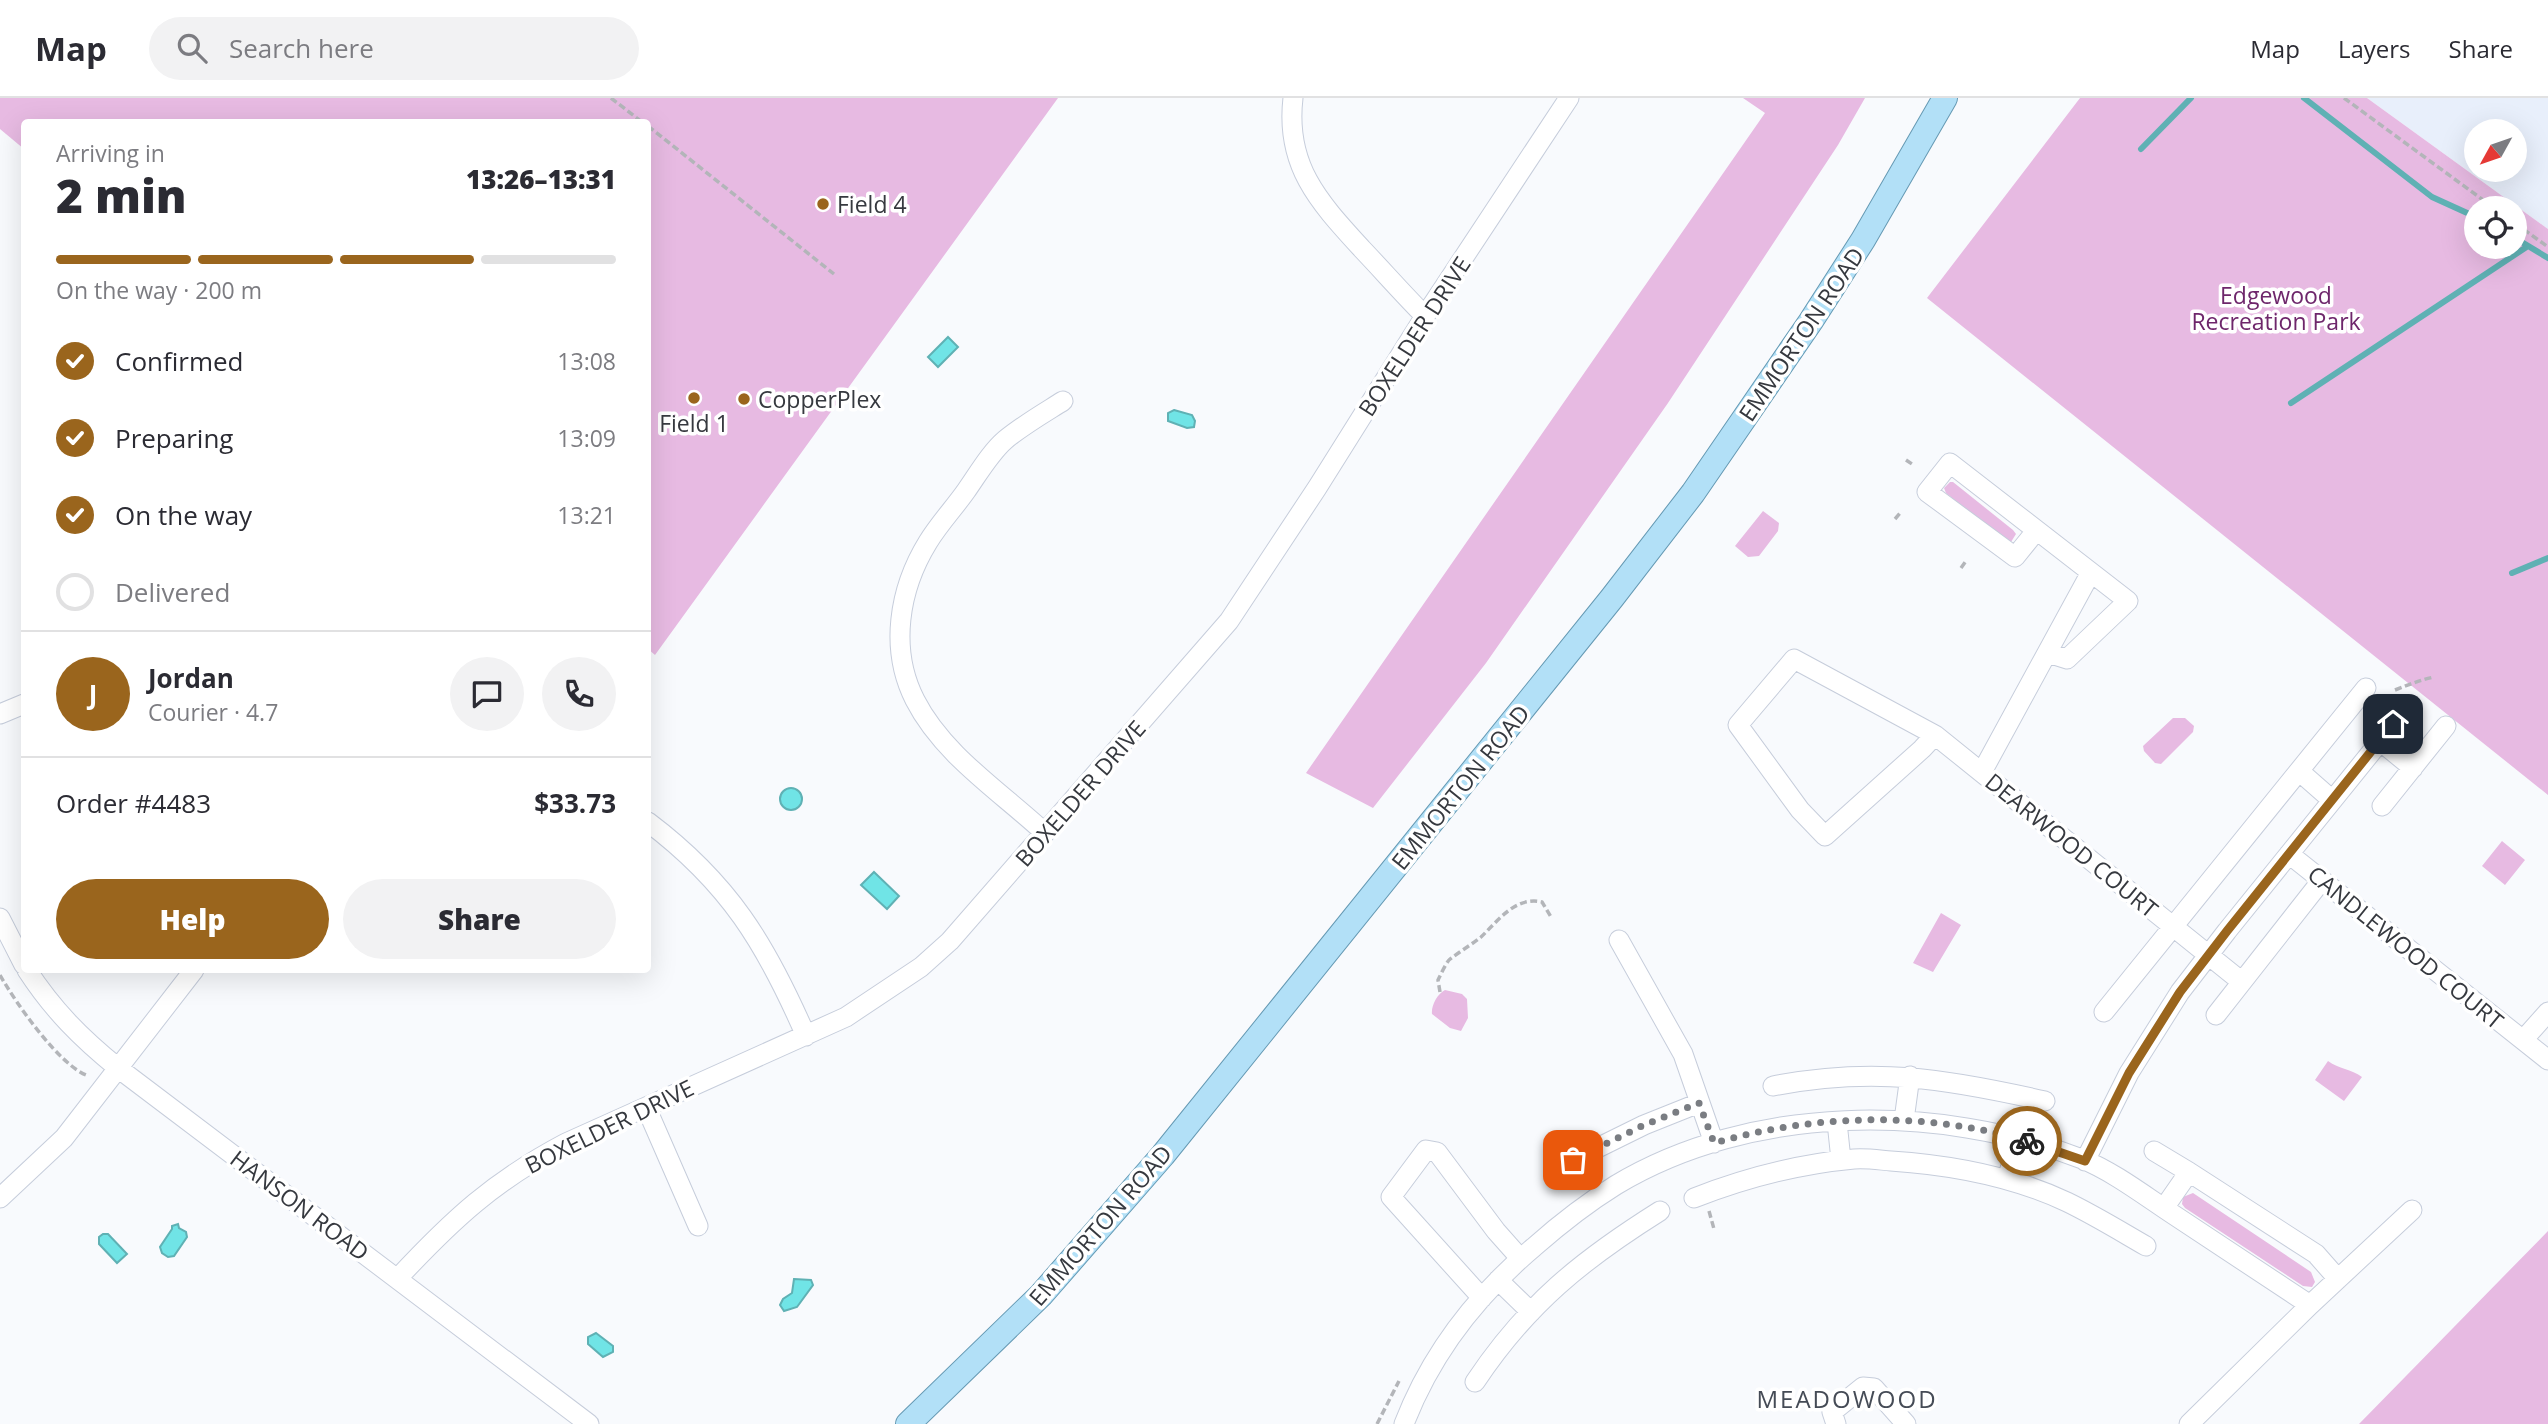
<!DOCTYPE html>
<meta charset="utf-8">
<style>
:root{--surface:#fff;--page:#f2f2f3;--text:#2b2b33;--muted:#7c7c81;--line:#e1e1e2;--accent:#9a651d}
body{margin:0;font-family:"Open Sans",sans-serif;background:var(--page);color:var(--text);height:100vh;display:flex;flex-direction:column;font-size:26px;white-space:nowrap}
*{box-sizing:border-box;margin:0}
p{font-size:23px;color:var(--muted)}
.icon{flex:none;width:38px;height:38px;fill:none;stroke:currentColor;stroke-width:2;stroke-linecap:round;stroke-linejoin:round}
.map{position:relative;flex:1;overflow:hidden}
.sheet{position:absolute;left:21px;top:21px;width:630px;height:854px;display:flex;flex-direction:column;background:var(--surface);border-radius:7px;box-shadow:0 7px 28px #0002}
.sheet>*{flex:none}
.needle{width:46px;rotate:230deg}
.controls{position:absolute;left:2464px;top:21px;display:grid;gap:14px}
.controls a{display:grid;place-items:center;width:63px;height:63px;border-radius:50%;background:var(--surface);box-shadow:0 7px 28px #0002;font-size:35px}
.pin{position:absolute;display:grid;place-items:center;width:60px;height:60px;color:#fff;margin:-30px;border-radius:14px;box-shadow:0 4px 10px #0006}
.courier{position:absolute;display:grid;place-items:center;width:70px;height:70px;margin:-35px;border:5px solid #9a651d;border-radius:50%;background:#fff;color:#222;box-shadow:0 2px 9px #0007}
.head em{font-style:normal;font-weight:800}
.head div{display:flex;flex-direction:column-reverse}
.head{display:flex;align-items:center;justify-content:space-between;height:119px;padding:0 35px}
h1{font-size:46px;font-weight:800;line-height:52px}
.bar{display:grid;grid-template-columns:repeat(4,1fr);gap:10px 7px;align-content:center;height:84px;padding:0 35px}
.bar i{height:9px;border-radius:5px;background:var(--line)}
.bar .current{background:var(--accent)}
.bar p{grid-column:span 4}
.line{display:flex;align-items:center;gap:18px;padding:0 35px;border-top:2px solid var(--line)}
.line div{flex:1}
.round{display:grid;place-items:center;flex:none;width:74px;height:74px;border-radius:37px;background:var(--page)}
ol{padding:0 35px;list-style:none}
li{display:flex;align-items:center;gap:21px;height:77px}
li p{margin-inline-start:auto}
li .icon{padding:7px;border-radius:50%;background:var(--accent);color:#fff;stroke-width:4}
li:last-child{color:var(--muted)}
li i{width:38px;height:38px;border:4px solid var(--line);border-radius:50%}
.primary-button{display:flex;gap:14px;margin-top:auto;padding:14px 35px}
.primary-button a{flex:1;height:80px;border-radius:42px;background:var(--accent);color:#fff;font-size:28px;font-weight:800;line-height:80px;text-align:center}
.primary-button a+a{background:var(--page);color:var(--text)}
header{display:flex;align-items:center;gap:42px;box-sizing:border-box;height:98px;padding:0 35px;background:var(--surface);border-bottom:2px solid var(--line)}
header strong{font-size:33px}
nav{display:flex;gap:38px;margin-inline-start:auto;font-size:24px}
.search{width:490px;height:63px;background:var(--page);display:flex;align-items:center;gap:18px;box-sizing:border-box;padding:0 24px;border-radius:38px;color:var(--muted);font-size:26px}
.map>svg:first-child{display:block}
.built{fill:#e8effb;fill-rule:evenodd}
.green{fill:#e7bae2;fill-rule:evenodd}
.water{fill:#70e4e6;stroke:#5fb1b4;stroke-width:2}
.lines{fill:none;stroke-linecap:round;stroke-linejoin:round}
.stream{stroke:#5fb1b4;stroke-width:6}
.minor-casing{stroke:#c6cddb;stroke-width:21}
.major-casing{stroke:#6599b3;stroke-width:26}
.path{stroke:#b3b5b9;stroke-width:3.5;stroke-dasharray:7 3.5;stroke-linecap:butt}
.minor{stroke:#fff;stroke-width:19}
.major{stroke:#b2e0f7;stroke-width:24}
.done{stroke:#7a7d82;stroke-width:7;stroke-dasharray:0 12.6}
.route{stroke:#9a651d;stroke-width:9}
.poi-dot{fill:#9a651d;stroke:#fff;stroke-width:2.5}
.labels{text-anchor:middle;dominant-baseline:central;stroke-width:7;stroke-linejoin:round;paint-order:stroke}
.poi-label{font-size:23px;fill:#36393f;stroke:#fff;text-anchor:start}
.park-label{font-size:23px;fill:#6e266b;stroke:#fff}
.street-label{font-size:23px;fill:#36393f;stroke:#fff}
.neighbourhood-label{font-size:24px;letter-spacing:2px;fill:#454b56;stroke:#fff}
</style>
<header>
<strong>Map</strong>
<div class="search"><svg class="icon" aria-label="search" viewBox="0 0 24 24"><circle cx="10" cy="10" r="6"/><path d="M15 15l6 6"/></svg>Search here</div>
<nav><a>Map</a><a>Layers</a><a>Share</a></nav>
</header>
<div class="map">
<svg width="2548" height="1326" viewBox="0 0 2548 1326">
<rect width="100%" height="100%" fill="#f8fafd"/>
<path class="built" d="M2367,0H2548V131ZM2476,33H2515V72H2476Z"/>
<path class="green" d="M0,0H1058L655,557L648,551V24H24V51L0,31Z
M1743,0H1865L1838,47L1668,305L1486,565L1373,710L1306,675L1765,15Z
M2080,0H2367L2548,131V697L1927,200ZM2476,110H2515V149H2476Z
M1950,384H1953L2013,432L2016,436L2011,444L2005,443L1946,395L1944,390Z
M1763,413L1779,425L1778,433L1759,458L1748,459L1735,448Z
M2173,620H2185L2194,628L2193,634L2161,666L2155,665L2144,653L2143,648Z
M2502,743L2525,762L2505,787L2482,768Z
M1941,815L1961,827L1933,874L1913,865Z
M1445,892L1462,896L1467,901L1468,920L1461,933L1450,930L1432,916C1431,908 1437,896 1445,892Z
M2328,963C2339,971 2351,971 2362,979L2344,1003L2315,982Z
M2193,1095L2311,1174L2315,1184L2312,1189L2303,1188L2185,1110L2182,1106L2183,1099Z
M2548,1133V1326H2359Z"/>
<path class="water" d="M948,239L958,249L938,269L928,259Z
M1174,312L1192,317L1195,323L1194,329L1187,330L1168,323V315Z
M780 701a11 11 0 1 1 22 0a11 11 0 1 1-22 0Z
M874,774L899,798L887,811L861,787Z
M178,1126L179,1130L186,1134L187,1139L174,1158L168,1159L162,1155L160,1149L172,1131V1128Z
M103,1136H108L127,1156L117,1165L99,1146V1139Z
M794,1181L811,1182L813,1187L797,1209L784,1213L780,1207L783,1201L792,1195Z
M596,1235L613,1248V1254L603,1259L588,1246V1239Z"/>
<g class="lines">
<path class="stream" d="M2304,0L2432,99L2476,119
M2141,51L2191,0
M2515,140L2548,160
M2291,305L2528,148
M2512,475L2548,460"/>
<defs>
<path id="minor" d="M1293,0C1285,68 1319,104 1362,151C1383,173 1403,196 1425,218
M2036,433L2015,459L1927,394L1950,365L2128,503L2067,561L2048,555
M0,616L24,606
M1935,637L1922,651L1825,738L1800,712L1738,627L1794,561L1935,637L2242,884
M2380,643L2413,670
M2299,673L2332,702
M1982,674L2090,476
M2382,708L2446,628
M648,724C729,785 766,846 806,938
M1045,735C1001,694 943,657 915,602C889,551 899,491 928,444C939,426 954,410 966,393C978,376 990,355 1005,342C1023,327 1044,315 1063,303
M2289,756L2548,962
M0,820L24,867
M1619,842L1683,956L1714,1045
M27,872C53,912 81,940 118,970L589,1326
M2104,914L2366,590
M2216,917L2322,782
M2523,942L2548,914
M1773,988C1874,968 1947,981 2045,1003
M646,1009L698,1128
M1904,1022L1910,978
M1837,1024L1841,1062
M2154,1053L2189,1074L2316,1156L2338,1181
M1573,1062L1644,1027L1699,1005
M2085,1063L2129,975L2180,894L2227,833L2407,610
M2007,1081L2019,1041
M0,1100L64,1040L194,872
M1694,1100C1745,1080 1799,1066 1854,1061C1866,1060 1879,1062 1891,1063C1951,1067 2012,1078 2067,1104C2094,1117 2120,1133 2146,1148
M2164,1110L2189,1074
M398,1180C453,1121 494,1083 566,1045L846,919L921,869L950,843L1229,523L1317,390L1425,218L1569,0
M1498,1182L1531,1214
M1482,1200L1391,1099L1426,1052L1437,1054L1496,1133L1520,1160
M1475,1284C1527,1206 1582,1162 1660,1113
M1404,1326C1431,1256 1477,1197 1534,1149C1560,1126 1587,1105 1616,1087C1751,1006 1938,1005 2082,1061C2114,1074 2145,1098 2174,1117C2219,1147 2264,1177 2310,1207
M1836,1326L1832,1314L1863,1289L1874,1290L1906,1326
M2189,1326L2310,1207L2412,1112"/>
<path id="major" d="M908,1326L1041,1197L1163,1057L1612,500L1693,395L1811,223L1863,142L1945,0"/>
</defs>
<use href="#minor" class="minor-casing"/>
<use href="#major" class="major-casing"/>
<path class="path" d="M611,0L642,24
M2344,0L2494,110
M648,28L834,176
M2515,125L2548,149
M1906,362L1912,366
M1895,421L1901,414
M1961,470L1966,463
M2395,592C2408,587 2420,582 2434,579
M0,877C15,904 61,970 89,978
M1440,894L1438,882C1441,876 1445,867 1449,862C1459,854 1471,847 1481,839C1498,823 1515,798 1542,804L1551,819
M1709,1113L1714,1131
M1377,1326L1399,1283"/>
<use href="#minor" class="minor"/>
<use href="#major" class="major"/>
</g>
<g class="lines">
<path class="done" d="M1573,1062L1644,1027L1699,1005L1714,1045C1815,1016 1926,1013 2027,1043"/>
<path class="route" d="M2027,1043L2085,1063L2129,975L2180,894L2227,833L2393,626"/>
</g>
<g class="poi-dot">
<circle cx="823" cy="106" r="7"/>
<circle cx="694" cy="300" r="7"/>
<circle cx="744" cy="301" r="7"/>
</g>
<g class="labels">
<g class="poi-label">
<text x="837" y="106">Field 4</text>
<text x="758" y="301">CopperPlex</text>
<text x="694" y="325" text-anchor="middle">Field 1</text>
</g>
<g class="park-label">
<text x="2276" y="197">Edgewood<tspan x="2276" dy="26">Recreation Park</tspan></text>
</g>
<g class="street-label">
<text transform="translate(1801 236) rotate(-56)">EMMORTON ROAD</text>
<text transform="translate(1414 238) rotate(-57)">BOXELDER DRIVE</text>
<text transform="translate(1460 689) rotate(-51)">EMMORTON ROAD</text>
<text transform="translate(1080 695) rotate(-49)">BOXELDER DRIVE</text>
<text transform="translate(2072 747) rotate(39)">DEARWOOD COURT</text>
<text transform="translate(2406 849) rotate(39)">CANDLEWOOD COURT</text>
<text transform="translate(609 1028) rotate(-26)">BOXELDER DRIVE</text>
<text transform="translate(300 1107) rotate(37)">HANSON ROAD</text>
<text transform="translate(1100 1127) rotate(-49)">EMMORTON ROAD</text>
</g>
<g class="neighbourhood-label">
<text x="1847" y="1300">MEADOWOOD</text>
</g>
</g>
</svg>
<div class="controls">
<a><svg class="needle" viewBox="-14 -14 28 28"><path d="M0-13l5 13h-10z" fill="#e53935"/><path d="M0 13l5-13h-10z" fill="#7c7c81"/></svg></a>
<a><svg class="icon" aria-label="locate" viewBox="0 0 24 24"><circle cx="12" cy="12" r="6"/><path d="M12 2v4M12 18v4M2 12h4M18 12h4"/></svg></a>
</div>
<div class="pin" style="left:1573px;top:1062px;background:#ea580c"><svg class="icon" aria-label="bag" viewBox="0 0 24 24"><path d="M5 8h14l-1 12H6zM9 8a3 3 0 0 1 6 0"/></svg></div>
<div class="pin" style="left:2393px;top:626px;background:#1f2937"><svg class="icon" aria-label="home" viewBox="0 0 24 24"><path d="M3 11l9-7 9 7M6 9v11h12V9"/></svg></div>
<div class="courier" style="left:2027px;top:1043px"><svg class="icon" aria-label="bike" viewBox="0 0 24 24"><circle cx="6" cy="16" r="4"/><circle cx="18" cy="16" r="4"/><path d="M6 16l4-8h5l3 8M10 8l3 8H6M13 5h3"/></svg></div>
<section class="sheet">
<div class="head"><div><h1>2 min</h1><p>Arriving in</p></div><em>13:26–13:31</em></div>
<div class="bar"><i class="current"></i><i class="current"></i><i class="current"></i><i></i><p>On the way · 200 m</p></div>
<ol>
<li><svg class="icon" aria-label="check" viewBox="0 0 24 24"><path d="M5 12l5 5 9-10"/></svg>Confirmed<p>13:08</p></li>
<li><svg class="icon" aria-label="check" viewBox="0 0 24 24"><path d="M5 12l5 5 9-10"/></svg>Preparing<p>13:09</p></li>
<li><svg class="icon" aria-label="check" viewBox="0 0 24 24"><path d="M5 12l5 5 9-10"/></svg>On the way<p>13:21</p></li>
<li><i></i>Delivered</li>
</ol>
<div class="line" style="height:126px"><b class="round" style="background:var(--accent);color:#fff">J</b><div><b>Jordan</b><p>Courier · 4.7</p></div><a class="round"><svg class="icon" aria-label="chat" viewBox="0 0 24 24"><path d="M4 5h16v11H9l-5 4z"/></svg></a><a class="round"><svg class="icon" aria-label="phone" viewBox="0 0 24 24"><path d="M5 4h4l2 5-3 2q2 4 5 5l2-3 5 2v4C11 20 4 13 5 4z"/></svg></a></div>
<div class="line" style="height:91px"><div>Order #4483</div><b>$33.73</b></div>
<div class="primary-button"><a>Help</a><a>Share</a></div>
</section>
</div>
